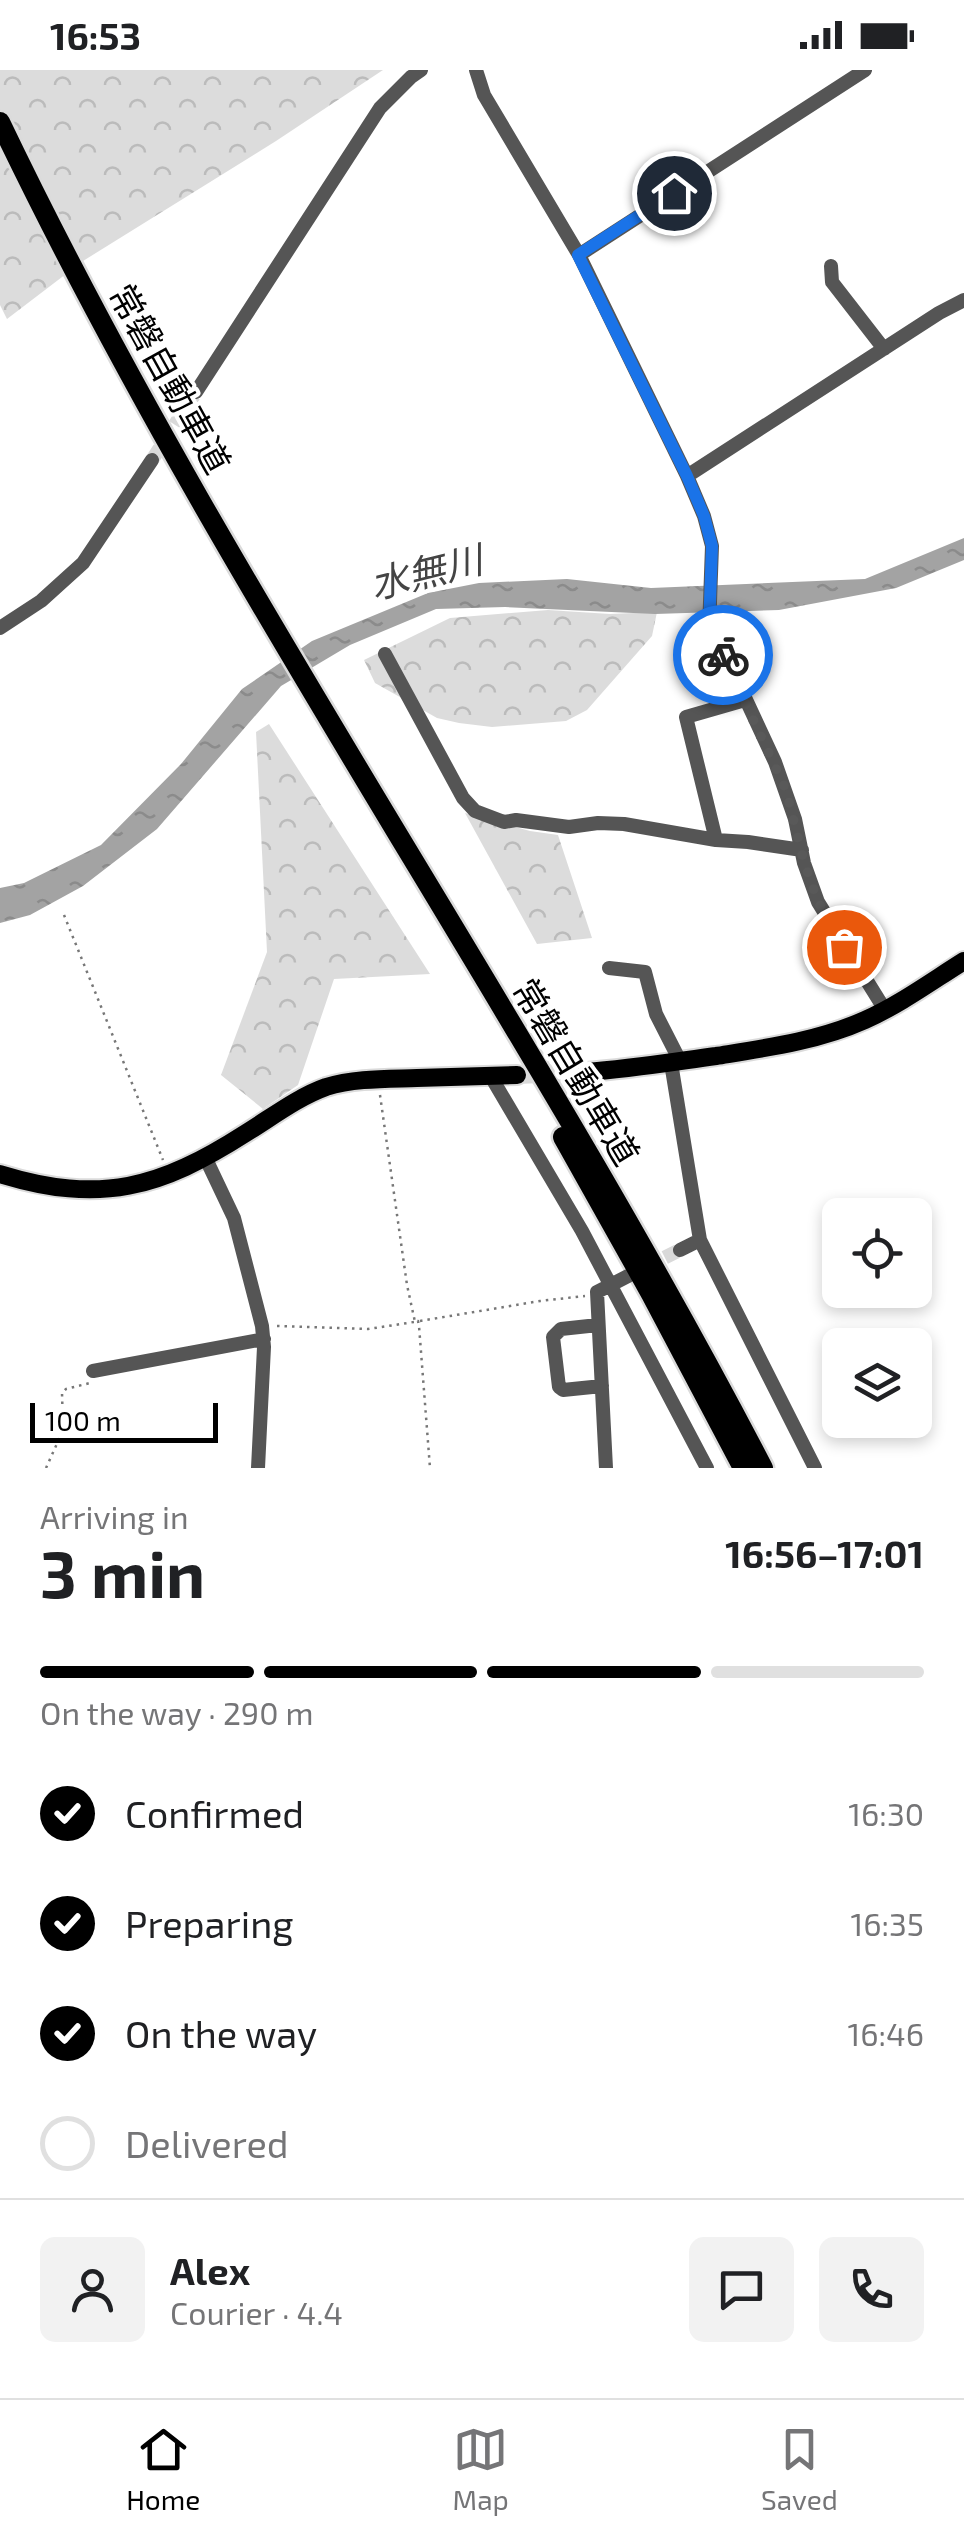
<!DOCTYPE html>
<meta charset="utf-8">
<style>
:root{--surface:#fff;--page:#f2f2f2;--text:#202124;--muted:#757577;--line:#e0e0e0;--accent:#000}
body{margin:0;font-family:"Exo 2","Noto Sans JP",sans-serif;background:var(--page);color:var(--text);height:100vh;display:flex;flex-direction:column;font-size:38px;white-space:nowrap}
*{box-sizing:border-box;margin:0}
p{font-size:32px;color:var(--muted)}
.icon{flex:none;width:55px;height:55px;fill:none;stroke:currentColor;stroke-width:2;stroke-linecap:round;stroke-linejoin:round}
.map{position:relative;height:1398px;overflow:hidden}
.drawer{display:flex;flex-direction:column;background:var(--surface);flex:1}
.drawer>*{flex:none}
.fabs{position:absolute;left:822px;top:1128px;display:grid;gap:20px}
.fabs a{display:grid;place-items:center;width:110px;height:110px;border-radius:15px;background:var(--surface);box-shadow:0 5px 15px #0003;font-size:50px}
.scale{position:absolute;left:30px;bottom:25px;width:188px;box-sizing:border-box;padding-left:10px;border:5px solid #000;border-top:0;font-size:28px;line-height:35px;white-space:nowrap;color:#000;-webkit-text-stroke:8px #fff;paint-order:stroke}
.pin{position:absolute;display:grid;place-items:center;width:85px;height:85px;color:#fff;margin:-42px;border:5px solid #fff;border-radius:50%;box-shadow:0 2px 10px #0007}
.courier{position:absolute;display:grid;place-items:center;width:100px;height:100px;margin:-50px;border:8px solid #1a73e8;border-radius:50%;background:#fff;color:#222;box-shadow:0 2px 12px #0007}
.summary em{font-style:normal;font-weight:700}
.summary div{display:flex;flex-direction:column-reverse}
.summary{display:flex;align-items:center;justify-content:space-between;height:170px;padding:0 40px}
h1{font-size:65px;font-weight:700;line-height:75px}
.bar{display:grid;grid-template-columns:repeat(4,1fr);gap:15px 10px;align-content:center;height:120px;padding:0 40px}
.bar i{height:12px;border-radius:8px;background:var(--line)}
.bar .current{background:var(--accent)}
.bar p{grid-column:span 4}
.line{display:flex;align-items:center;gap:25px;padding:0 40px;border-top:2px solid var(--line)}
.line div{flex:1}
.round{display:grid;place-items:center;flex:none;width:105px;height:105px;border-radius:15px;background:var(--page)}
ol{padding:0 40px;list-style:none}
li{display:flex;align-items:center;gap:30px;height:110px}
li p{margin-inline-start:auto}
li .icon{padding:10px;border-radius:50%;background:var(--accent);color:#fff;stroke-width:4}
li:last-child{color:var(--muted)}
li i{width:55px;height:55px;border:5px solid var(--line);border-radius:50%}
.status{display:flex;justify-content:space-between;align-items:center;height:70px;padding:0 50px;background:var(--surface);direction:ltr}
.status svg{height:28px;fill:currentColor}
.tab-bar{display:flex;justify-content:space-around;align-items:center;height:140px;border-top:2px solid var(--line);background:var(--surface);font-size:28px;color:var(--muted)}
.tab-bar a{display:grid;justify-items:center;gap:5px}
.tab-bar .current{color:var(--accent)}
.map>svg:first-child{display:block}
.forest{fill:url(#forest-crowns)}
.water{fill:url(#water-ripples)}
.lines{fill:none;stroke-linecap:round;stroke-linejoin:round}
.minor-tunnel{stroke:#d9d9d9;stroke-width:14;stroke-dasharray:14 7;stroke-linecap:butt}
.major-tunnel{stroke:#d9d9d9;stroke-width:18;stroke-dasharray:18 9;stroke-linecap:butt}
.major-casing{stroke:#dbdbdb;stroke-width:22}
.highway-casing{stroke:#dbdbdb;stroke-width:25}
.path{stroke:#777;stroke-width:2.5;stroke-dasharray:2.5 5;stroke-linecap:butt}
.minor{stroke:#555;stroke-width:14}
.major{stroke:#000;stroke-width:18}
.highway{stroke:#000;stroke-width:20}
.done{stroke:#595959;stroke-width:10;stroke-dasharray:0 18}
.route{stroke:#1a73e8;stroke-width:12}
.labels{text-anchor:middle;dominant-baseline:central;stroke-width:8;stroke-linejoin:round;paint-order:stroke}
.street-label{font-size:35px;fill:#000;stroke:#fff}
.water-label{font-size:38px;font-style:italic;fill:#444;stroke:#fff}
</style>
<div class="status"><b>16:53</b><svg viewBox="0 0 49 12"><path d="M0 12V9h3v3zM5 12V6h3v6zM10 12V3h3v9zM15 12V0h3v12zM26 1h20v11H26zM47 4h2v5h-2z"/></svg></div>
<div class="map">
<svg width="964" height="1398" viewBox="0 0 964 1398">
<defs>
<pattern id="forest-crowns" width="20" height="18" patternUnits="userSpaceOnUse" patternTransform="scale(2.5)"><rect width="20" height="18" fill="#dcdcdc"/><path d="M2 6a3 3 0 1 1 6 0M12 15a3 3 0 1 1 6 0" fill="none" stroke="#bbb"/></pattern>
<pattern id="water-ripples" width="26" height="14" patternUnits="userSpaceOnUse" patternTransform="scale(2.5)"><rect width="26" height="14" fill="#a3a3a3"/><path d="M2 4q2-2 4 0t4 0M15 11q2-2 4 0t4 0" fill="none" stroke="#8b8b8b"/></pattern>
</defs>
<rect width="100%" height="100%" fill="#fff"/>
<path class="forest" d="M0,0H383L276,71L83,191L7,249L0,235Z
M548,540L610,544L657,542L652,566L587,640L566,651L492,657L459,653L437,648L375,613L364,590L450,548Z
M269,654L430,904L334,909L298,1015L263,1039L221,1005L267,882L256,662Z
M465,743L530,761L558,765L592,868L537,874Z"/>
<path class="water" d="M964,468V490L896,518L779,540L655,544L505,537L436,539L350,575L281,616L157,759L83,816L30,845L0,853V818L24,813L101,775L181,694L242,619L312,571L428,523L479,513L567,509L651,518L865,509Z"/>
<g class="lines">
<path class="minor-tunnel" d="M152,390L196,322
M646,1197L680,1180"/>
<path class="major-tunnel" d="M517,1005L586,1002"/>
<defs>
<path id="major" d="M586,1002C630,999 672,992 716,986C766,978 818,971 865,950C899,935 932,911 964,891
M0,1104C101,1135 160,1118 246,1063C272,1047 298,1027 326,1017C355,1008 387,1009 417,1008C451,1007 484,1006 517,1005"/>
<path id="highway" d="M0,52C223,518 525,940 763,1398
M563,1067L651,1224L743,1398"/>
</defs>
<use href="#major" class="major-casing"/>
<use href="#highway" class="highway-casing"/>
<path class="path" d="M64,845L163,1090
M380,1025L407,1215L415,1252L418,1251L419,1256L430,1398
M420,1251L540,1231L585,1226
M277,1256L368,1259L414,1252
M46,1398L60,1367L63,1356L62,1323L66,1319L90,1313"/>
<path class="minor" d="M476,0L484,25L579,185L687,406L704,446L712,476L709,560L735,606L775,692L795,749L804,793L818,832L885,940
M579,185L865,0
M831,196L832,212L884,279
M196,322L380,38L411,7L421,0
M687,406L939,243L964,230
M0,558L41,531L83,493L152,390
M385,584L463,728L475,741L504,752L516,750L569,757L598,753L624,754L716,770L748,772L802,780
M716,770L686,647L745,630
M609,898L645,902L656,944L680,991
M671,993L700,1170L815,1398
M490,1005L582,1161L707,1398
M206,1089L234,1148L262,1256L264,1277L258,1398
M680,1180L700,1170
M598,1255L561,1259L553,1267L559,1317L563,1320L602,1316
M93,1301L264,1269
M606,1398L597,1222L628,1206"/>
<use href="#major" class="major"/>
<use href="#highway" class="highway"/>
</g>
<g class="lines">
<path class="done" d="M723,585L786,720L804,792L818,832L844,877"/>
<path class="route" d="M674,123L578,185L687,406L704,446L712,476L709,560L723,585"/>
</g>
<g class="labels">
<g class="street-label">
<text transform="translate(171 308) rotate(61)">常磐自動車道</text>
<text transform="translate(577 1001) rotate(59)">常磐自動車道</text>
</g>
<g class="water-label">
<text transform="translate(426 501) rotate(-14)">水無川</text>
</g>
</g>
</svg>
<div class="fabs">
<a><svg class="icon" aria-label="locate" viewBox="0 0 24 24"><circle cx="12" cy="12" r="6"/><path d="M12 2v4M12 18v4M2 12h4M18 12h4"/></svg></a>
<a><svg class="icon" aria-label="layers" viewBox="0 0 24 24"><path d="M12 4l9 5-9 5-9-5zM3 14l9 5 9-5"/></svg></a>
</div>
<div class="scale">100 m</div>
<div class="pin" style="left:844px;top:877px;background:#ea580c"><svg class="icon" aria-label="bag" viewBox="0 0 24 24"><path d="M5 8h14l-1 12H6zM9 8a3 3 0 0 1 6 0"/></svg></div>
<div class="pin" style="left:674px;top:123px;background:#1f2937"><svg class="icon" aria-label="home" viewBox="0 0 24 24"><path d="M3 11l9-7 9 7M6 9v11h12V9"/></svg></div>
<div class="courier" style="left:723px;top:585px"><svg class="icon" aria-label="bike" viewBox="0 0 24 24"><circle cx="6" cy="16" r="4"/><circle cx="18" cy="16" r="4"/><path d="M6 16l4-8h5l3 8M10 8l3 8H6M13 5h3"/></svg></div>
</div>
<section class="drawer">
<div class="summary"><div><h1>3 min</h1><p>Arriving in</p></div><em>16:56–17:01</em></div>
<div class="bar"><i class="current"></i><i class="current"></i><i class="current"></i><i></i><p>On the way · 290 m</p></div>
<ol>
<li><svg class="icon" aria-label="check" viewBox="0 0 24 24"><path d="M5 12l5 5 9-10"/></svg>Confirmed<p>16:30</p></li>
<li><svg class="icon" aria-label="check" viewBox="0 0 24 24"><path d="M5 12l5 5 9-10"/></svg>Preparing<p>16:35</p></li>
<li><svg class="icon" aria-label="check" viewBox="0 0 24 24"><path d="M5 12l5 5 9-10"/></svg>On the way<p>16:46</p></li>
<li><i></i>Delivered</li>
</ol>
<div class="line" style="height:180px"><a class="round"><svg class="icon" aria-label="person" viewBox="0 0 24 24"><circle cx="12" cy="8" r="4"/><path d="M4 21q1-7 8-7t8 7"/></svg></a><div><b>Alex</b><p>Courier · 4.4</p></div><a class="round"><svg class="icon" aria-label="chat" viewBox="0 0 24 24"><path d="M4 5h16v11H9l-5 4z"/></svg></a><a class="round"><svg class="icon" aria-label="phone" viewBox="0 0 24 24"><path d="M5 4h4l2 5-3 2q2 4 5 5l2-3 5 2v4C11 20 4 13 5 4z"/></svg></a></div>
</section>
<nav class="tab-bar">
<a class="current"><svg class="icon" aria-label="home" viewBox="0 0 24 24"><path d="M3 11l9-7 9 7M6 9v11h12V9"/></svg>Home</a>
<a><svg class="icon" aria-label="map" viewBox="0 0 24 24"><path d="M3 6l6-2 6 2 6-2v14l-6 2-6-2-6 2zM9 4v14M15 6v14"/></svg>Map</a>
<a><svg class="icon" aria-label="saved" viewBox="0 0 24 24"><path d="M7 4h10v16l-5-4-5 4z"/></svg>Saved</a>
</nav>
